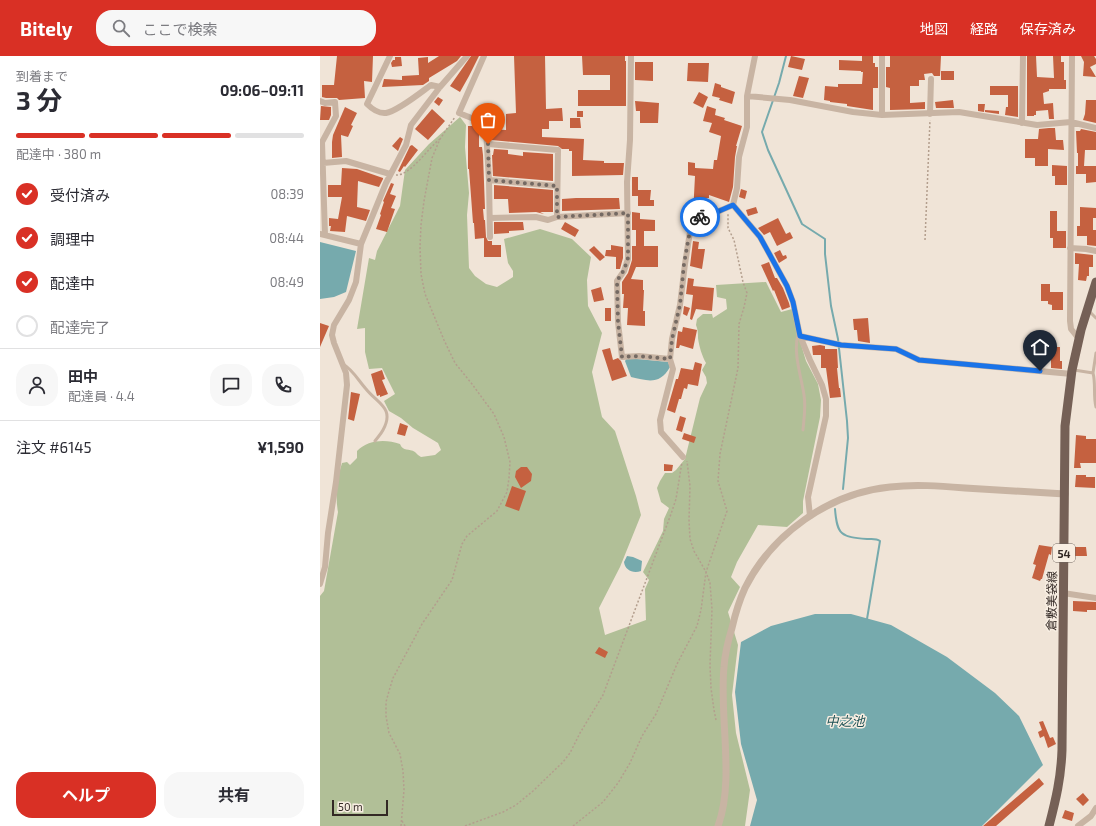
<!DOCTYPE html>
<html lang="ja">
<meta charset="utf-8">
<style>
:root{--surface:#fff;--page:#f7f7f7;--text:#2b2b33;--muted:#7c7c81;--line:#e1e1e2;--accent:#d93025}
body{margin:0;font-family:"Exo 2","Noto Sans JP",sans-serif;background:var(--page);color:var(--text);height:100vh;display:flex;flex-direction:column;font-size:15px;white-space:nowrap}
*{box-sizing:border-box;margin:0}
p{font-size:13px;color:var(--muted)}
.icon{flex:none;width:22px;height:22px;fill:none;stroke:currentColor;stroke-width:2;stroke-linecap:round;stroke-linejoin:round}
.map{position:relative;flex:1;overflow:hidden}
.drawer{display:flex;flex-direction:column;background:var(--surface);width:320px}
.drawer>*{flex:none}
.scale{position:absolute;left:12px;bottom:10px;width:56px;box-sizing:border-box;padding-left:4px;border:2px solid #332925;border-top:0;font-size:11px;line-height:14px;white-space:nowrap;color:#332925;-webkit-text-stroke:3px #f8eee2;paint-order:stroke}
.pin{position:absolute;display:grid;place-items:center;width:34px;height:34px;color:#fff;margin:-41px -17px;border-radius:50% 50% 50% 0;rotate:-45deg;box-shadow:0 0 4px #0007}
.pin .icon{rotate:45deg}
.courier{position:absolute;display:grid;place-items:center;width:40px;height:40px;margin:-20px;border:3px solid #1a73e8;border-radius:50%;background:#fff;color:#222;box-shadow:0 1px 5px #0007}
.headline em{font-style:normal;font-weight:700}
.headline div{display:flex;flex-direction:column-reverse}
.headline{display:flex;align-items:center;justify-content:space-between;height:68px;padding:0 16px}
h1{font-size:26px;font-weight:700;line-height:30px}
.bar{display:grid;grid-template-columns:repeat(4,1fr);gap:6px 4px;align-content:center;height:48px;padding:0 16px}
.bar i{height:5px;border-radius:3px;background:var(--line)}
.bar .on{background:var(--accent)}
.bar p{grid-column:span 4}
.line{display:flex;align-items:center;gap:10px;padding:0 16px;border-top:1px solid var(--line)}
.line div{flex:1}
.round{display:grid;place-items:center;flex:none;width:42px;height:42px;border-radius:16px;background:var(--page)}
ol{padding:0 16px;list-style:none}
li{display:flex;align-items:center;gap:12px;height:44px}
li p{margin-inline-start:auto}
li .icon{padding:4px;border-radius:50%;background:var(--accent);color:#fff;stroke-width:4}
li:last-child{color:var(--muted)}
li i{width:22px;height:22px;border:2px solid var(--line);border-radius:50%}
.button{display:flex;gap:8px;margin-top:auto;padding:8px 16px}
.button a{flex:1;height:46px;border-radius:16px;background:var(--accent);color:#fff;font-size:16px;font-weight:700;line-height:46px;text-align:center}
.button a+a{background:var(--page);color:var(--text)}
header{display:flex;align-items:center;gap:24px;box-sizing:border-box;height:56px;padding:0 20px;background:var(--accent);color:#fff}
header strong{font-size:19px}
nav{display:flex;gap:22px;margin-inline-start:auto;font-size:14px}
.search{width:280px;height:36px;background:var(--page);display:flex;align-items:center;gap:10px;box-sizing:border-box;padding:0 14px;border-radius:16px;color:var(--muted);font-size:15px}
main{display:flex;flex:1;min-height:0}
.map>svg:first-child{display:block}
.green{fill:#b1bf97}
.water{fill:#76aaad}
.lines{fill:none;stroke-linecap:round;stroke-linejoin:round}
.stream{stroke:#76aaad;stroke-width:2}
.building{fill:#c56140}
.path{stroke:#b39e8d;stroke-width:1.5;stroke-dasharray:2 2;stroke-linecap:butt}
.service{stroke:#c8b4a3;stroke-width:3}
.minor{stroke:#c8b4a3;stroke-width:6}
.tertiary{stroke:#c8b4a3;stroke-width:7}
.primary{stroke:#756056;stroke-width:9}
.done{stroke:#756a63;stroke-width:4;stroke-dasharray:0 7.2}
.route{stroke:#1a73e8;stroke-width:5}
.labels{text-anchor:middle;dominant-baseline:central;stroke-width:3;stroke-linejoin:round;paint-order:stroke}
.shield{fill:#f8eee2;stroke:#6e645e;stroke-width:1}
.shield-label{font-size:11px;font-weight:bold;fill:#332925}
.street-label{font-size:12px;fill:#332925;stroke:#f8eee2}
.water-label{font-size:13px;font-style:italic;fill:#1b5054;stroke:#f8eee2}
</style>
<header>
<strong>Bitely</strong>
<div class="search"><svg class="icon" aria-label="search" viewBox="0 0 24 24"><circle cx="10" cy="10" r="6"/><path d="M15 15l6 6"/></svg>ここで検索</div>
<nav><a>地図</a><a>経路</a><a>保存済み</a></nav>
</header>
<main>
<section class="drawer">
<div class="headline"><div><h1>3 分</h1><p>到着まで</p></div><em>09:06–09:11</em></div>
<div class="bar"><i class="on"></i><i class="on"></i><i class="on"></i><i></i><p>配達中 · 380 m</p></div>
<ol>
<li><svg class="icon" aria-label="check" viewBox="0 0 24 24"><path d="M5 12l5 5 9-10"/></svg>受付済み<p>08:39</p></li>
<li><svg class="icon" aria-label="check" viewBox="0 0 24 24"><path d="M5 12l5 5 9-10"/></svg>調理中<p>08:44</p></li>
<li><svg class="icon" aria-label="check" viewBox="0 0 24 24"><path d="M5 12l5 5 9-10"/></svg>配達中<p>08:49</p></li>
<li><i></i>配達完了</li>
</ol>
<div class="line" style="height:72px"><a class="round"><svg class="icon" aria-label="person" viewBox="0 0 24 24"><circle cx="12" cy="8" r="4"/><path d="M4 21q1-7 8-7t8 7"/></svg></a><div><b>田中</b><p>配達員 · 4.4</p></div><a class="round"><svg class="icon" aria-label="chat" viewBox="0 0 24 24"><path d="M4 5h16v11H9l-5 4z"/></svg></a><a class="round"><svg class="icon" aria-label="phone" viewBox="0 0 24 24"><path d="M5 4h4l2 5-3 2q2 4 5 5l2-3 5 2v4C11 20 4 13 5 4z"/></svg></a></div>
<div class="line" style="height:52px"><div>注文 #6145</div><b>¥1,590</b></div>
<div class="button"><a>ヘルプ</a><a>共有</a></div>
</section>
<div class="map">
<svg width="776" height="770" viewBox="0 0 776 770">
<rect width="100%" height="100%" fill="#f0e4d7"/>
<path class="green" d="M140,61L146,69L145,91L149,137L147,159L149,212L155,220L166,228L177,231L193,221V215L188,207L184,183L220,173L252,183L271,201L267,224L268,250L282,277L272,316L282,361L295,375L316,440L321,459L300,511L279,552L285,579L326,564L325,533L329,524L323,516L343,475L344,463L349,452L341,446L337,432L340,425L345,417H352L356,414L365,403L380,342L387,327L386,321L382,314L386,307C382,300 379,290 378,282C378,277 378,274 376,269L377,263L383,258H392L393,262L407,253L406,243L397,241L396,229L446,226L461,256L472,253L475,268L486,305L498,328L501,344L500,361L483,445V457L467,471L438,469L417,506L411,521L420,531L408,556L418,589L412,639L416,677L430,734L425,770H0V540L4,535L18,456C15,441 17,422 22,407L27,406L30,409L37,402V395C48,384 65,383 80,388C83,396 89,392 95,396C97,398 99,400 101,401L115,399L121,394L118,387L93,372L81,362L69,355L64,345L75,338L62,312L49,313L45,296V272L37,273L49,202L55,204L57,195L80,150L85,114L109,88Z"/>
<path class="water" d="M0,186L36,195L26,236L14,241L0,243Z
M307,302L348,306L350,311C340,329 328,325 311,321L305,305Z
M307,500L313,501L322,505L321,515C313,518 305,514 304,506Z
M495,558H531L571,569L627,601L675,637L699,660L723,709L662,770H430L437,744L421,688L415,636L421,586L451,570Z"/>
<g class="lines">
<path class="stream" d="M466,0L459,27L442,76L448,94L482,168L505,183V198L511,250L518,283L527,365L528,382L523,433
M515,453C517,479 521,481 547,483C552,483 556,482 560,485L547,563"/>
</g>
<path class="building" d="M17,0H53L52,26L44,25L45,42L19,44L17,42H6L2,41V29H14Z
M119,0H141L137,5L109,22V25L103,29L62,31L64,23L82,24V20L99,19L98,2L108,1V7Z
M151,0H159L149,20L140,36L130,30Z
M194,0H225L226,53L242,52L243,65H229V73H222V81L264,83L263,104L284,105V107H304L303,119L252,120V95H249V93H242L238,90L171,84L172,73L186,74V58L196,57Z
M262,0H305V5H306V50H258V34H290V19H263Z
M471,0L485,3L482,14L468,11Z
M542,0H553V7H555V11H558V32H553V54L527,50V48L510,46V45L504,44L505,30L518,31V28H542L543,16H541V15L519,14V4L542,5Z
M570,0H621L620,20H614L612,17L604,18L605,24H599V30H590V47L605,46V53L570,54V32L566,31V11H570Z
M707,0H716L717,21L734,22L733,0H741V6H744V24H746V33H729V35L723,37L724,48L733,47L734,63H729L728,54L716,55V59H714V60H707Z
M761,0H774L776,3V8L770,11L776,21L763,20L764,6Z
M75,1H81L82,10L72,11L71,7L73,4H75Z
M315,6H333V25L315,24Z
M368,7H389L388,26L367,25Z
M621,15H634V24H621Z
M479,20L489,22L483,42L473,40Z
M395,27L401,29V31L415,36L412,48L399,44L400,42L392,40Z
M670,30H698V61L685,59L686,51H688V39H670Z
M379,36L388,41L383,52L373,47Z
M118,41L123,44L119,50L114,46Z
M633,44L634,52H616L615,46Z
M766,44H776V67L763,64L765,58Z
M315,45L339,47L338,67H320V55H316Z
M658,48H665L664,56L658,55Z
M1,50L11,51V59L9,64H0Z
M387,50L396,53L395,59L405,62L404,64L422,70L416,90H417L415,101L413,131L409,146L389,139V142H385V155L373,158L375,120L368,119V106L375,107V112L393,113L394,104H397L401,80L389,76L392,67L383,65Z
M25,51L37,57L31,69L33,70L28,81L21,79L22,101L12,102V86L13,79Z
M112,53L125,65L108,84L95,73Z
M665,54L679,55V58L665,56Z
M257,55H263V61H257Z
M250,62H260L261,72H250Z
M148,70H159V91H162L163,99L165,153H163L164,164H165L166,181L168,185H172V189H181V201H164V182L155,183L154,167H153L149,113H148Z
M729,72H735L736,84H743L744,94L728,93V110H715V102H705V83H718L719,73Z
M761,73L776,76V94H765L764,110H776V126L766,127V118H756V110H758V97H757L756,75H760Z
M80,81L83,83L78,95L72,90Z
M92,89L98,94L85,111L84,110L80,116L78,115L90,90Z
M174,93L188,94V98L203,100V96L233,98V125L173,120L172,99H173Z
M732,109L747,110V129H735V120H732Z
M22,112L37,113L63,122V123L59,131L38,125L37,151L50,154L46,165L27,160L25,176L10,175L11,170H9V162L18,163L22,141H8V129H21Z
M312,121H318V134H331L330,144H334V150H318V140H312Z
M71,127L74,128L70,138L76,140L71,152L75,153L67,176L56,173L61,159L60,158L64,146L63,145Z
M174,129L233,134V156H220L224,158L216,156L189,157L188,143H174Z
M421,133L427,135L425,143L419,141Z
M256,142H299L300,153L242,155V143Z
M436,151L438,157L428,160L426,154Z
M760,151L776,152V162H773V174H776V190L767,189V180H757V170H760Z
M730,155H737V175H746V192H733V182H730Z
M312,156L320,157V163L335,164V175H324V190H338V211H316L311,223L323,224V234H324L323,255H325V270L307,269L308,252H303L304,238H302V226L308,217L312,204V190H316V174H312Z
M458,162L466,178L470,176L473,182L457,190L450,176L444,179L438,172Z
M174,166H203L204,174L189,175V177L174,178Z
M245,166L259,174L255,181L241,173Z
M373,185L379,186L378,193H385L382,213L370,210Z
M291,189L303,191V202L300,213H296V201L285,200L286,194H291Z
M274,190L285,201L280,205L269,194Z
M460,194L463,200L466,199L467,202L459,207L454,197Z
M755,197L773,199V211H769V220H767L766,225L758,224L759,208H755Z
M449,206L455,222H457L463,232L469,247L470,251L462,254L454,234L453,235L441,209Z
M368,222L374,223L373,230L394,232L392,255L376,253L372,264L370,263L373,239L366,238Z
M721,228H730V236H743V254H732V249L728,248V245H721Z
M281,231L284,244L274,246L271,234Z
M364,250L370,252L367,260L363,258Z
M285,252H291V265H285Z
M548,262L550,287L538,285L537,274H534L533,263Z
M0,267L9,270L0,291Z
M363,271L377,274L373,293L360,289L359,292H356L358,275L362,276Z
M500,289L505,290V293H517L518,312H517L519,332H520L521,341L510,342L506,312H501V299H493L492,290Z
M721,289H735V291H740V305H742V313L731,312V297H721Z
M290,292L293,304L298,302L301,305L307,320L292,325L282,294Z
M375,306L382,308L378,330L368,328L367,333L364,332L361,343H359L355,357L347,354L356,323H358L361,312L373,314Z
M62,314L65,323L62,324L68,338L60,341V339L57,340L51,318Z
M31,336L40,338L34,365L28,363Z
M360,360L366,362L362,376L356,374Z
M80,367L88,370L85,380L77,378Z
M364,377L376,381L374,387L362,383Z
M756,379L766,380V383H776V407H760L761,412H754Z
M344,408L353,409L352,415H344Z
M201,411H207L212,418L211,425L201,432L195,421L196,415Z
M756,419H766V421H775V432L755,431Z
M192,430L206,435L199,455L185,450Z
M719,489L732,491L731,499L729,498L722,523H721L720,525L712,522L716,509L713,508Z
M755,491H766L767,500H755Z
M753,545L776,546V554H767V556L753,555Z
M279,591L288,596L285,602L275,597Z
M723,665L730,682L733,681L736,688L728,692L724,680L720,682L718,676L722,674L719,666Z
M719,722L724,728L676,770H663Z
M763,737L769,744L763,750L756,743Z
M745,754L754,757L752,765L742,762Z"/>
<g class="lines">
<path class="path" d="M76,119C90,120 108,92 120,83
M605,184L610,64
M396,664L394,654L391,632L390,609L392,553L390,527L386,516L407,455L398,425L400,398L418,312L419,268L424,251L427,237L423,226L414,184L408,172V158
M82,765L85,770
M81,770L84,734L83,715L80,698L69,677L66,660V646L69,635L73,622L102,568L132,524L142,488L147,480L177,455L187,436L189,422L190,406L184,381L174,358L152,328L135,307L124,284L105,238L101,218L100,191L101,169L104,145L112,102L120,83L135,61
M145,770L183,756L196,749L213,735L243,706L250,697L260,677L283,639L351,458L356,443L362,406
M253,770L283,746L298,727L310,707L322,680L336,658L357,608L377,570L381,554L386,516L374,495L370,483L369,464L370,430L367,405"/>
<path class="service" d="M769,255L776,262
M478,278C473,298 481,319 484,339C486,351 484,362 483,374
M23,308C33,314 38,324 46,333C58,348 75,352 63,374C61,378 58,381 55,385
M754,314L773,317C776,328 773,340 776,351
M773,317L776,297"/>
<path class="minor" d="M70,0L47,48C52,53 58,58 66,57C78,55 100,37 111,29L120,31
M164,0L139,57L164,67L166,74L169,124L170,181
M311,0L310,84L307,126L308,203L304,215L297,225L298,266L302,301L319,300L350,303L352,283L360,249L365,208L372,163L390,159L413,149
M752,0L750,265L751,273L759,283
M427,40L470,44L533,56L562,59L639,56L717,69L751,66L776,72
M0,45L5,47L15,46L16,60L2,86L5,179
M610,58L611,23
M562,59V0
M702,67L703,0
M168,88L238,94L237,161
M3,107L26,105L70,118
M169,124L237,130
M413,149L440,181L467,230L473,246L480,280L490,304L502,329L506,343V360L488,441L490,460
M413,149L417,132L419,101L427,71V40L435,0
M170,162L216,161L228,164L237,161L308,157
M0,178L41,188
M750,192L766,193L776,195
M480,280L521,289L576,293L599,304L752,318
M350,303L353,313L340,364L341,376L363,401
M0,528L5,511L8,477L16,426L27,329L26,317L14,287L12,279L14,269L29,244L36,226L41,188L66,127L86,89L91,69L120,31L147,0
M743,537L776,542
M758,770L771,760L776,752"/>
<path class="tertiary" d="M398,770C415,724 399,660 404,611C405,597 408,585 412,572C415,559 419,545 425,532C452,478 509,437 570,431C595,428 620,430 645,432C679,434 712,436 745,438"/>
<path class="primary" d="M729,770C736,743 741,722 742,694L745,370L752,314L761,274L776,226"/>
</g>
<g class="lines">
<path class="done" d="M168,88L169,124L237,130V161L308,157V202L304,214L297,225L298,266L302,301L319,300L350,303L352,283L360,249L364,208L372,163L380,161"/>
<path class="route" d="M380,161L390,159L413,149L440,181L467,230L473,246L480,280L521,289L576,293L599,304L720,315"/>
</g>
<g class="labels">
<rect class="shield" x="733" y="488" width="22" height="18" rx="3"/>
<g class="shield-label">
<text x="744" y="497">54</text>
</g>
<g class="street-label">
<text transform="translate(731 545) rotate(-89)">倉敷美袋線</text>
</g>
<g class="water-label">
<text x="525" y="665">中之池</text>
</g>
</g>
</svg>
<div class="scale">50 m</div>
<div class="pin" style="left:168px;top:88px;background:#ea580c"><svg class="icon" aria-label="bag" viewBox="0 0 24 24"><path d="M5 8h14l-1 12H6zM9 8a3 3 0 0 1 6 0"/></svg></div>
<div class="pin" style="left:720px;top:315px;background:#1f2937"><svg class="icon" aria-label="home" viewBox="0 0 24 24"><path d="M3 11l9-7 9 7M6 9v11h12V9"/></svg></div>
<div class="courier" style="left:380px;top:161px"><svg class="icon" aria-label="bike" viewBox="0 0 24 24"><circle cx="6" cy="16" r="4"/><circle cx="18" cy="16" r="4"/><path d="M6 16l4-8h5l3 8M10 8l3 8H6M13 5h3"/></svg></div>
</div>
</main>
